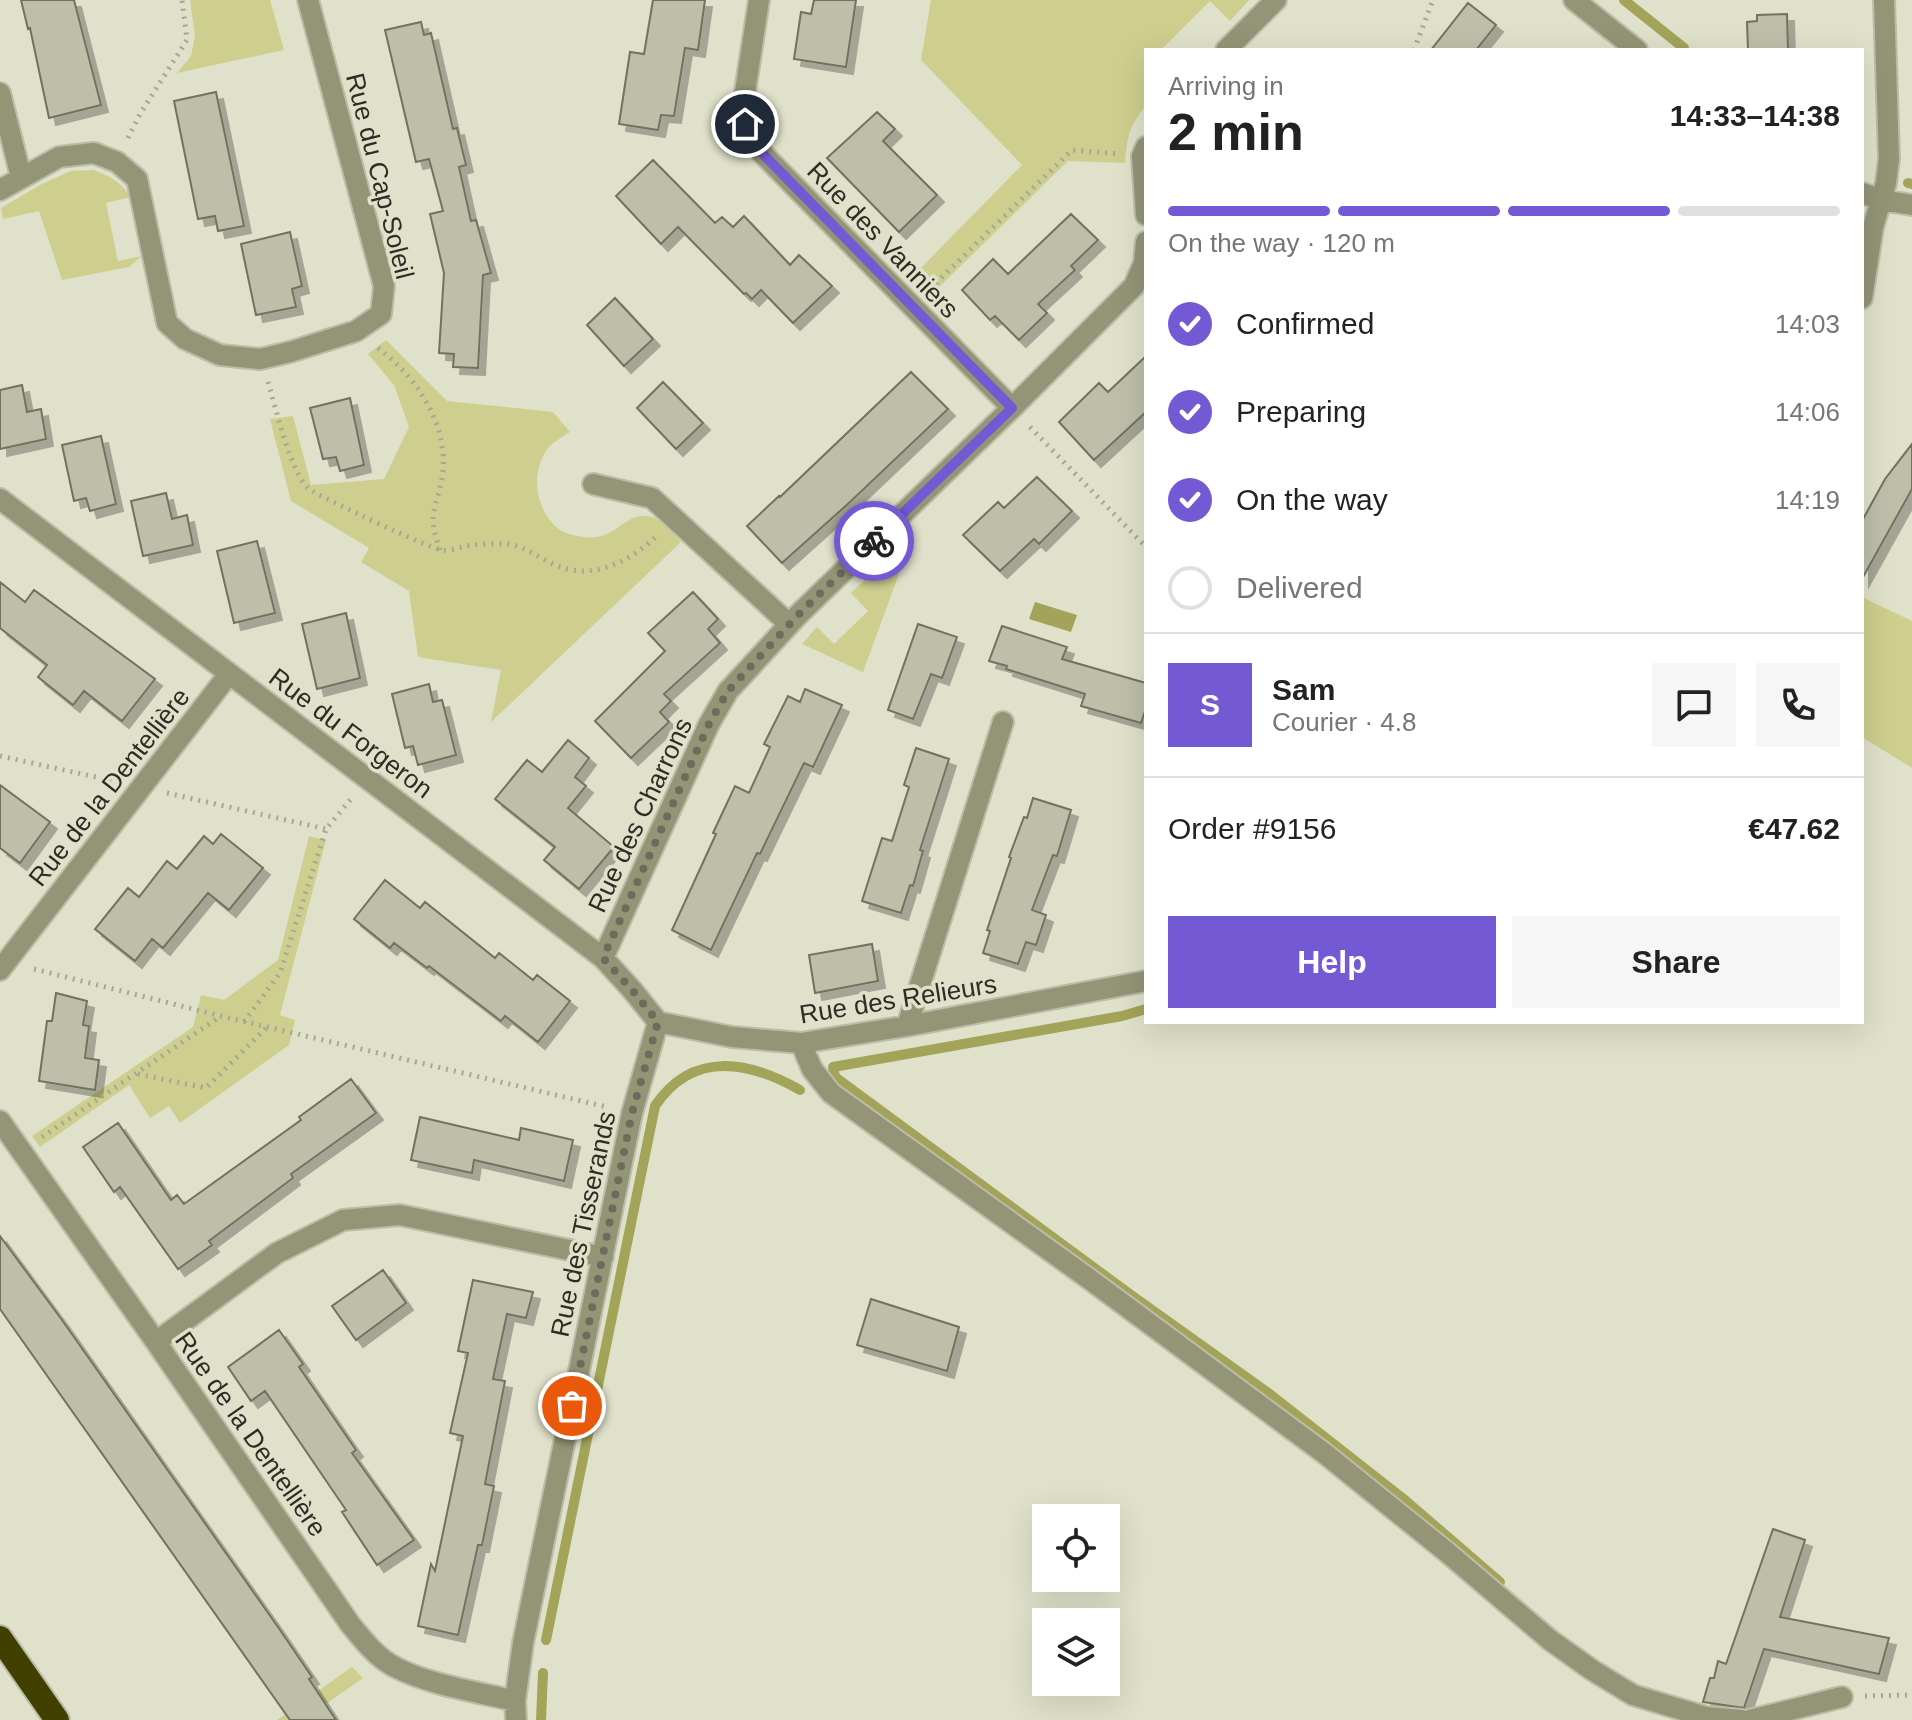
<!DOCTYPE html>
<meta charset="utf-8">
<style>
:root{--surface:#fff;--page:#f6f6f6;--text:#222;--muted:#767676;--line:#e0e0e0;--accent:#735ad4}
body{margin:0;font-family:Helvetica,sans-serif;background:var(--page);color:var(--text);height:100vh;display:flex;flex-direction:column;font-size:30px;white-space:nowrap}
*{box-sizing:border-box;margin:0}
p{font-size:26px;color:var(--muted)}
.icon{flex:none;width:44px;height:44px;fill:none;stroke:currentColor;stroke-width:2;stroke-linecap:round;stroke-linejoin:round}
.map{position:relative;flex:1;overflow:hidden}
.panel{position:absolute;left:1144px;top:48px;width:720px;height:976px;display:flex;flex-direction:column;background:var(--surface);border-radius:0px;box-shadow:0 8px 32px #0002}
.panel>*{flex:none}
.controls{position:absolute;left:1032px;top:1504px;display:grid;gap:16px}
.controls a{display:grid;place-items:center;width:88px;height:88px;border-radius:0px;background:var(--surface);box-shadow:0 8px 32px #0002;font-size:40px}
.pin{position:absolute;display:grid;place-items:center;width:68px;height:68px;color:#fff;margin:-34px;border:4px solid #fff;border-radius:50%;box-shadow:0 2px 8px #0007}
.courier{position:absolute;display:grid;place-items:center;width:80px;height:80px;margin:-40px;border:6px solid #735ad4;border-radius:50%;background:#fff;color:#222;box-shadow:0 2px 10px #0007}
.headline em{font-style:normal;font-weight:700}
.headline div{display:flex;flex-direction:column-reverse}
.headline{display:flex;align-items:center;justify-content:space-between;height:136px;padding:0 24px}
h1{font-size:52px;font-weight:700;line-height:60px}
.bar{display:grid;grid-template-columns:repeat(4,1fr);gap:12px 8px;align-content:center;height:96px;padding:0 24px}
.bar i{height:10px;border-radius:6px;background:var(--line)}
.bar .on{background:var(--accent)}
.bar p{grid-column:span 4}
.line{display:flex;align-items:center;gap:20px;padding:0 24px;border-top:2px solid var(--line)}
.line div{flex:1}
.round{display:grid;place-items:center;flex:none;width:84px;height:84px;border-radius:0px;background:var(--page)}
ol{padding:0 24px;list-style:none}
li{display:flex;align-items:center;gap:24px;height:88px}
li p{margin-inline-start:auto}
li .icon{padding:8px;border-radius:50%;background:var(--accent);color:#fff;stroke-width:4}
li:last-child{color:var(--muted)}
li i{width:44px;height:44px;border:4px solid var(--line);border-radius:50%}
.button{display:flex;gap:16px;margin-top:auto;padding:16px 24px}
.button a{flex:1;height:92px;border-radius:0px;background:var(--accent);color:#fff;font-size:32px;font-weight:700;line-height:92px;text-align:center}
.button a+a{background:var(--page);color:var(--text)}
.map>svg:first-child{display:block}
.green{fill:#cece8e}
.water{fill:#a3a359}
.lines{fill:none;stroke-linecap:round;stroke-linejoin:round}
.stream{stroke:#a3a359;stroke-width:10}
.building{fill:#bebfa9;stroke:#72735f;stroke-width:2;filter:url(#shadow)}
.minor-casing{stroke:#bcbda9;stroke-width:24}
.highway-casing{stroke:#bcbda9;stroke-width:28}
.path{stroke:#a6a794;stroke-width:5;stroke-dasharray:2 6;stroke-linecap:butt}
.minor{stroke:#949476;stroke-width:20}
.highway{stroke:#414001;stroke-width:24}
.done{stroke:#6c6c5e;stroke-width:8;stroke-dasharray:0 14.4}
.route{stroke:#735ad4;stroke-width:10}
.labels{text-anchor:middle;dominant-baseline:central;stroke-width:7;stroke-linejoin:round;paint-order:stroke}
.street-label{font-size:26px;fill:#2d2d24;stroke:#e0e1ca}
</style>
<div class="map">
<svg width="1912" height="1720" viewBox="0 0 1912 1720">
<defs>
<filter id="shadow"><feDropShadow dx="7" dy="7" stdDeviation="0" flood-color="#0004"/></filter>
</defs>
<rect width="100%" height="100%" fill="#e0e1ca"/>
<path class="green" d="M190,0H270L284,50L177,73L191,56L195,36Z
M931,0H1249L1230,21L1210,1L1161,50H1146V106C1129,125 1127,138 1125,163L1068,161L929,297L911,278L1022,165L921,60Z
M93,170C111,176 120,182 131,197L106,203L118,261L142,256L129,267L62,280L39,211L3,219L1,208L42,184L71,171Z
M386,340L447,401L553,412L570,432C562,437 551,443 546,451C530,476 536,512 560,530C566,534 577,536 584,537C613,542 625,513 647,516C662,518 672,533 681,542L491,722L501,670L418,657L409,591L361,562L369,548L291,501L270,419L293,416L311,485L384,479L409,427L394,385L368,354Z
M914,533L863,672L802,644L817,627L834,644L868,611L851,593Z
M1862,597L1912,621V768L1862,737Z
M309,836L326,840L280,1015L295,1020L289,1045L180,1123L169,1106L150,1118L129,1085L40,1147L32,1136L193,1027L201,995L224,1000L278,960Z
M352,1667L363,1678L303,1720H277Z"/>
<path class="water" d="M1035,602L1077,615L1071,632L1029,619Z"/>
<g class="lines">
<path class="stream" d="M1624,0L1684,48
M1908,183L1912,184
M835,1077L1131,1295L1267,1392L1406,1501L1500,1582
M833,1078L835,1077L833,1067L1122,1016L1146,1009
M546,1640L655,1106C692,1050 749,1061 800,1090
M541,1720L543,1673"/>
</g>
<path class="building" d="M21,0H74L101,105L49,118L30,28L28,29Z
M653,0H705L698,50L685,48L674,116L661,115L658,130L619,124L630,52L644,54Z
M814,0H856L846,67L794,59L801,12L811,14Z
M1468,3L1496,25L1476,50H1431Z
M1787,14L1788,50H1748L1747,22L1757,21V15Z
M421,22L424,35L431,33L453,129L457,128L466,165L459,167L471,221L476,220L491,273L483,275L478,368L453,367L454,354L439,353L444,273L430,214L443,211L429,159L416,162L385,30Z
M216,92L244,226L218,231L215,216L198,219L174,101Z
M877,112L895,129L883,141L937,195L899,232L827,158Z
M653,160L715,223L722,217L733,227L744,216L790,265L799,255L832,286L793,323L761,290L752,299L746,293L744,294L678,227L661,244L616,196Z
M1071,214L1098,240L1071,266L1075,270L1038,304L1047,313L1019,340L995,316L990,320L962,290L993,259L1008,274Z
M290,232L302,286L292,289L296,307L256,315L241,244Z
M615,298L653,339L624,366L587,325Z
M1146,356V412L1094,460L1059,422L1099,383L1108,392Z
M911,372L948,409L850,502L782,563L747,526L779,496L780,497Z
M663,382L703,423L676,449L637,408Z
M22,385L27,412L41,409L46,439L0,449V390Z
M350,398L364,465L340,471L336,457L323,459L310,408Z
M101,436L116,504L90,511L86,498L74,501L62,445Z
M1912,444V489L1862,579V521L1885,479Z
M1037,477L1072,511L1039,544L1034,539L1000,571L963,535L998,502L1004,508Z
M166,493L172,519L187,515L193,545L143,556L131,501Z
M257,541L275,613L234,623L217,551Z
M0,582L25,602L34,590L155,679L122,721L84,691L73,705L38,677L47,665L0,628Z
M693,592L718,619L708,629L720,643L664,694L671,701L660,712L669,722L631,758L595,721L665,651L648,633Z
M346,613L360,678L317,689L302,624Z
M918,624L957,637L942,678L931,674L913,719L888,710Z
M1002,626L1067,647L1062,659L1146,683V708L1141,723L1081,706L1085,694L1006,669L1007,666L989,661Z
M429,684L433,702L442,700L456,755L418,765L413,746L405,748L392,694Z
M805,689L842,705L813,767L804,763L760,854L757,853L711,950L672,930L716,834L713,833L735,786L749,793L770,747L764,744L788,696L800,702Z
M568,740L589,758L575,777L586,786L568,808L614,847L579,889L544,860L555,847L495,799L527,760L542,772Z
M916,748L949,759L920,850L923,851L913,886L910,885L901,913L862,901L882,838L892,841L909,787L904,785Z
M0,785L50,822L20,863L0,848Z
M1033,798L1071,810L1057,856L1053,855L1032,910L1046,915L1036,945L1026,942L1018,964L983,953L990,931L987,930L1011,858L1009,857L1024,817L1027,818Z
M221,834L263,868L229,910L208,893L163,948L152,939L135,961L95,929L128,888L139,897L167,861L177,869L204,836L213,844Z
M385,880L420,908L425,902L495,958L499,953L533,980L537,975L570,1001L538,1042L505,1016L501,1021L429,966L427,968L394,943L390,948L354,919Z
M872,944L878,981L815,993L809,955Z
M56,993L87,1001L83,1025L89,1026L85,1058L99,1060L95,1090L39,1081L47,1021H52Z
M351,1079L376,1113L291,1174L293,1178L209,1241L212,1245L178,1269L120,1187L114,1192L83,1147L118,1123L171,1200L177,1195L184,1204L301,1120L299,1117Z
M420,1117L519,1140L521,1128L573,1140L564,1181L474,1160L472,1173L411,1160Z
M0,1236L62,1320L278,1627L312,1677L309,1679L336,1720H290L0,1309Z
M383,1270L406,1303L356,1340L332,1306Z
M473,1280L533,1292L526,1318L507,1314L493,1379L505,1381L485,1484L494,1486L482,1545H478L458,1635L418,1626L431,1564L435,1571L463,1436L450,1433L468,1353L458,1351Z
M871,1299L959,1327L947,1371L857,1345Z
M279,1330L303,1364L299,1367L356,1450L352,1453L414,1540L377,1565L342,1512L346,1510L265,1391L251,1401L228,1367Z
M1773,1529L1805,1540L1780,1617L1889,1638L1879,1674L1764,1649L1744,1708L1703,1702L1710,1678H1714L1718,1661L1726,1664Z"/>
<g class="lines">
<defs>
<path id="minor" d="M759,0L745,92V124L761,152L1012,408
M1574,0L1637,50
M1226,50L1276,0
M0,93L21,177
M1146,147L1142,156L1146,215
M0,190L59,157L94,153L117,162L137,179L167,323L185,339L220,355L260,359L290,352L356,331L381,314L384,286L308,0
M1862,193L1881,200L1912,205
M1862,298L1873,227L1886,183L1889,159L1884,0
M593,484L652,498L789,624
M0,499L603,958L633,991L658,1022
M603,958L709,724L728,691L798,615L1012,408L1134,286L1144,263L1146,242
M0,970L229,674
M658,1022L732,1037L801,1043L907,1026L1146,981
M907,1026L1003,722
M801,1043L812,1069L831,1093L1092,1281L1324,1453L1448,1553L1550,1640L1592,1670L1633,1695L1706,1717L1741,1720
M0,1121L156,1342L350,1624C363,1640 377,1658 395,1667C429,1685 478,1692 515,1701
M156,1342L277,1253L343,1220L400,1215L603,1257
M516,1720L515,1701L523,1643L632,1113L658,1022
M1750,1720L1842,1697"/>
<path id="highway" d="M0,1638L57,1720"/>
</defs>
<use href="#minor" class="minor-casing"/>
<use href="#highway" class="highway-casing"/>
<path class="path" d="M1414,50L1433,0
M128,138L140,114L187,40L182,0
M930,289L1072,150L1119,154
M378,348C415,376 447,421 443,470C442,487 434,503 433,519C433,530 437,540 440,550
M268,382C276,407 290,473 309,489C318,496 433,550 442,550C449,551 458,548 466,546C479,544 494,543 508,544C524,546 538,557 553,564C590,582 629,562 657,536
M1030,427L1146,547
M0,756L114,781
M167,793L326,829
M34,969L221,1016L607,1107
M244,1022L280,973L326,829L351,799
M138,1074L206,1088L266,1028
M42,1137L221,1016
M1865,1696L1912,1695"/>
<use href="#minor" class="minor"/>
<use href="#highway" class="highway"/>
</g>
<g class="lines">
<path class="done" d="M572,1406L632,1113L658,1022L633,991L603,958L709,724L728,691L798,615L874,541"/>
<path class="route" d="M745,124L761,152L1012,408L874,541"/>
</g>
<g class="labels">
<g class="street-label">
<text transform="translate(380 176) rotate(76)">Rue du Cap-Soleil</text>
<text transform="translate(883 240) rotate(46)">Rue des Vanniers</text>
<text transform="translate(351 733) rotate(37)">Rue du Forgeron</text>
<text transform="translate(109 787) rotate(-52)">Rue de la Dentellière</text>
<text transform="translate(640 815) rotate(-65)">Rue des Charrons</text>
<text transform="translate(898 999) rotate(-9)">Rue des Relieurs</text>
<text transform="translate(583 1224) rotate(-78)">Rue des Tisserands</text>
<text transform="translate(251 1434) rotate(55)">Rue de la Dentellière</text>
</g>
</g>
</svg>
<div class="controls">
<a><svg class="icon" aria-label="locate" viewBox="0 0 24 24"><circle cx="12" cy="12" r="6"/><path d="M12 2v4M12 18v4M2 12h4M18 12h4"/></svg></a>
<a><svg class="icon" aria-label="layers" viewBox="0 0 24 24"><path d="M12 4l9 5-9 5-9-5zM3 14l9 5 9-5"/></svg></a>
</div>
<div class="pin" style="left:572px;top:1406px;background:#ea580c"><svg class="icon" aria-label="bag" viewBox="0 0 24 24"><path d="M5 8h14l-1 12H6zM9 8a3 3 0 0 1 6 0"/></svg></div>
<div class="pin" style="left:745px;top:124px;background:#1f2937"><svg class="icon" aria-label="home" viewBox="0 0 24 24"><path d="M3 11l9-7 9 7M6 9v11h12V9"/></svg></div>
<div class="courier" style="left:874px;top:541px"><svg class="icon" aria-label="bike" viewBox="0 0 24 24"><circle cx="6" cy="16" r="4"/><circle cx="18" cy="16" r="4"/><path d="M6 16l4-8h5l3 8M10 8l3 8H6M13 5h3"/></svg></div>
<section class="panel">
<div class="headline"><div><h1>2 min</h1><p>Arriving in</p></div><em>14:33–14:38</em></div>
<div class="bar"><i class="on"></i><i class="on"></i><i class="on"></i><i></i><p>On the way · 120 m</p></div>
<ol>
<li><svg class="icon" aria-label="check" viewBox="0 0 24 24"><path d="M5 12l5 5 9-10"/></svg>Confirmed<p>14:03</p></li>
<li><svg class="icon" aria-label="check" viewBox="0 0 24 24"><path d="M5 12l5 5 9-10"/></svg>Preparing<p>14:06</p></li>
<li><svg class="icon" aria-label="check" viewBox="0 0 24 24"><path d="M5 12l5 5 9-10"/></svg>On the way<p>14:19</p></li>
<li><i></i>Delivered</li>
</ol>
<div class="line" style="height:144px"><b class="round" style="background:var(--accent);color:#fff">S</b><div><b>Sam</b><p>Courier · 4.8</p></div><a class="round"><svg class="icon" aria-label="chat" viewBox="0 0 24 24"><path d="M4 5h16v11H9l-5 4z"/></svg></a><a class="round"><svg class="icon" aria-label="phone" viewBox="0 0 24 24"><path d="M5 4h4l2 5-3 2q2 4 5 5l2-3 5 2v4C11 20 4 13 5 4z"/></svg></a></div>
<div class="line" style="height:104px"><div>Order #9156</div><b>€47.62</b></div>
<div class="button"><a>Help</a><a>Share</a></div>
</section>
</div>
